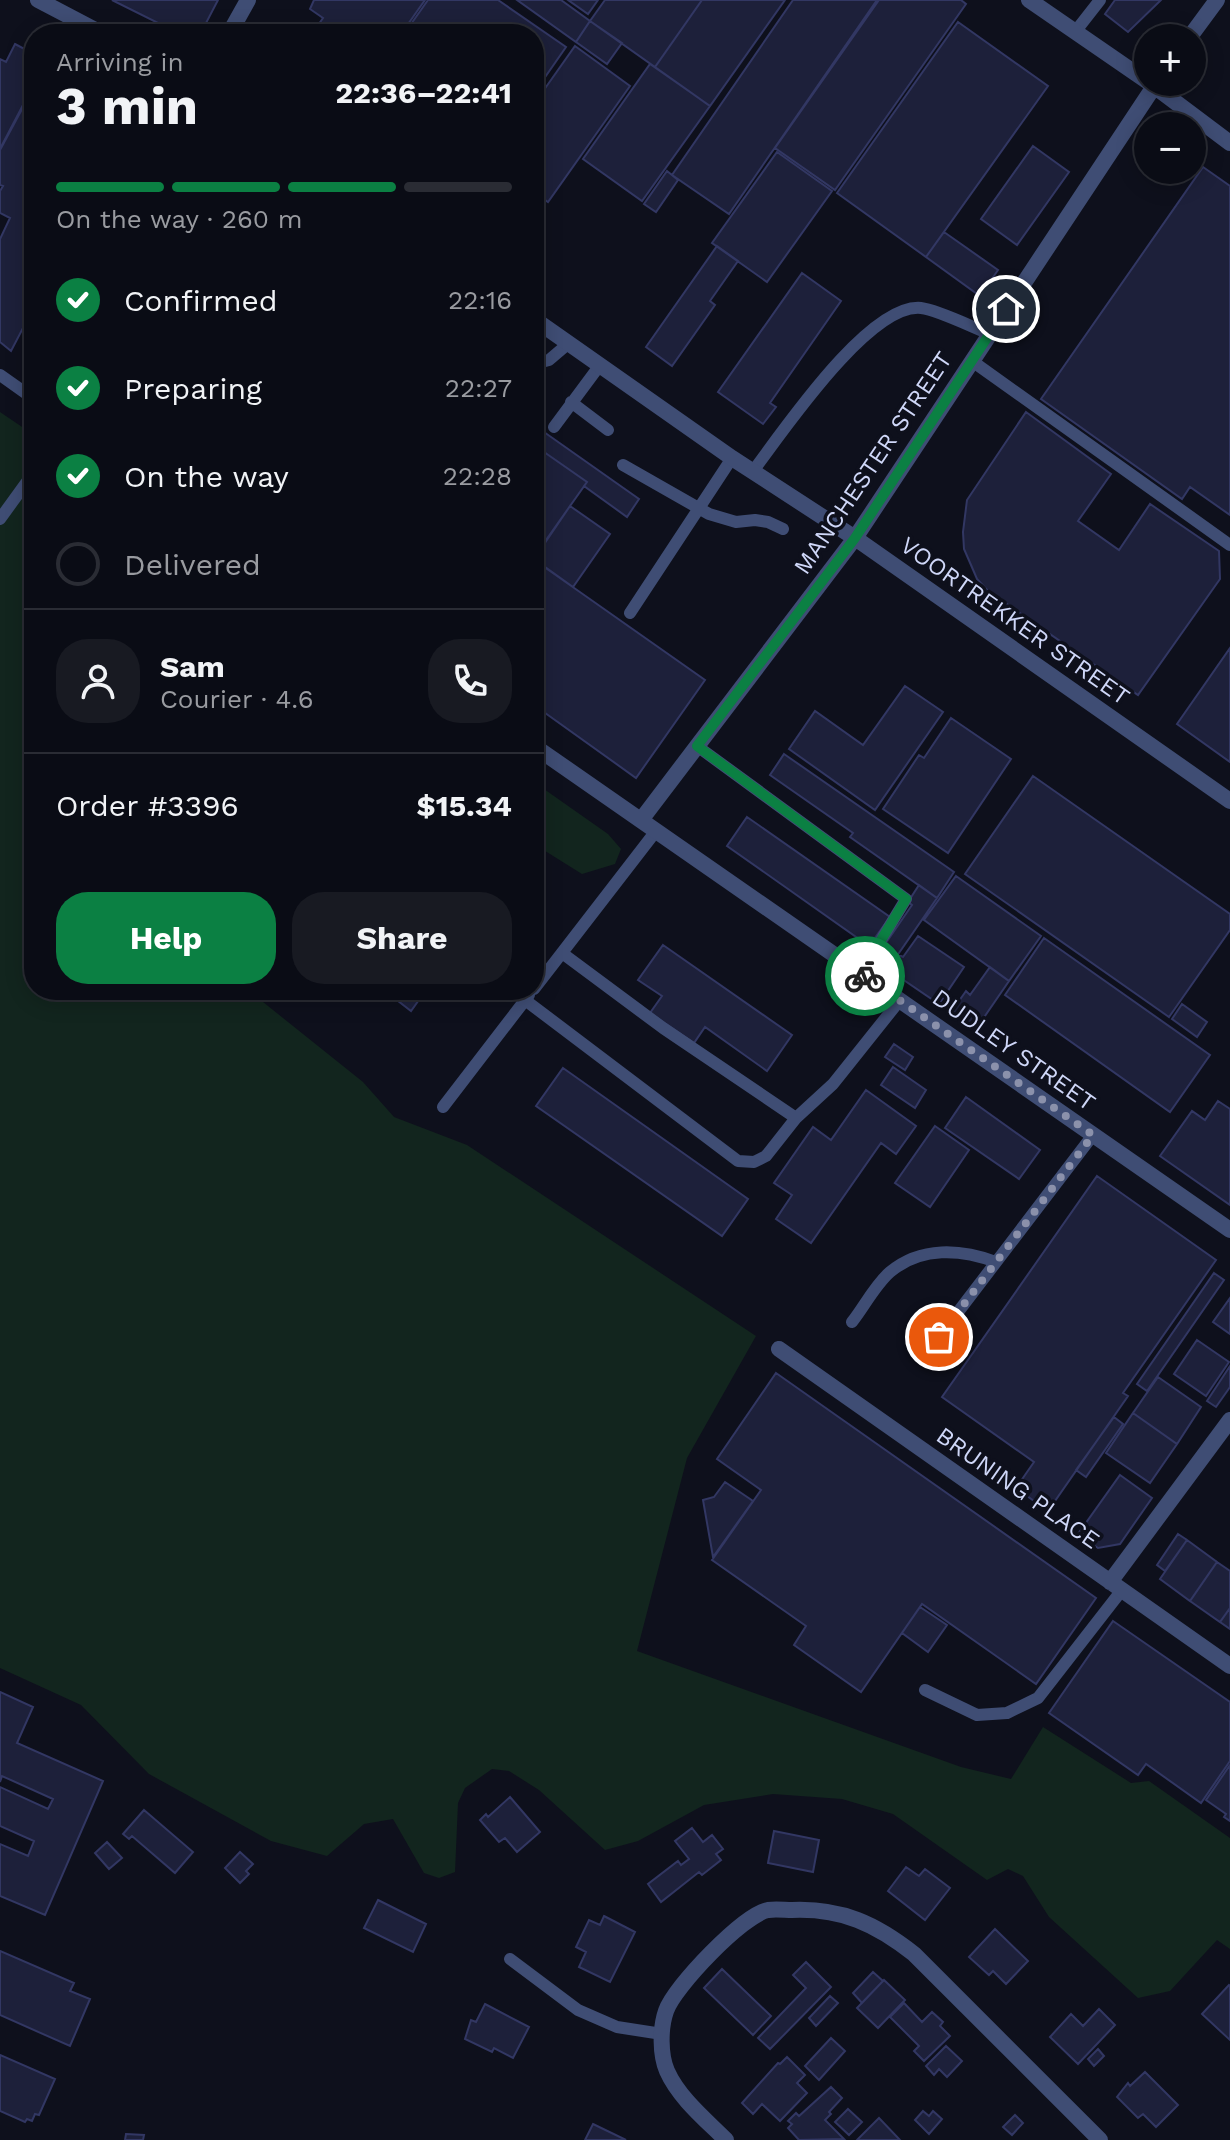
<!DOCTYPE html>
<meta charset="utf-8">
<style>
:root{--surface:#0a0c15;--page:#181a22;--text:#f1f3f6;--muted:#999ba0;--line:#2a2c34;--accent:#0b8043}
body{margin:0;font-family:"Work Sans",sans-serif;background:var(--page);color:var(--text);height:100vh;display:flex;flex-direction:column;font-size:30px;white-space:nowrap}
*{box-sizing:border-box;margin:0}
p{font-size:26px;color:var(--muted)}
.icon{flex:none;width:44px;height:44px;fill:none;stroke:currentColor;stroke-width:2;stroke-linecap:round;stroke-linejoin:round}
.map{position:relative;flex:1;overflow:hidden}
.drawer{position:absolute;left:24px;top:24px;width:520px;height:976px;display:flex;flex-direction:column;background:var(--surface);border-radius:32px;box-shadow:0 4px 20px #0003,0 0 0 2px var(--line)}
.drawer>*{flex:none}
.tools{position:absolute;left:1134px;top:24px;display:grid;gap:16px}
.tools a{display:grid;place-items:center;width:72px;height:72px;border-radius:50%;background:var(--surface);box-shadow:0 4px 20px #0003,0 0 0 2px var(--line);font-size:40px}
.pin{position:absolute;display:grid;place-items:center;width:68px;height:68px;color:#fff;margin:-34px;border:4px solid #fff;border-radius:50%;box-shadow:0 2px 8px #0007}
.courier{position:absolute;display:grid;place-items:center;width:80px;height:80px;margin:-40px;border:6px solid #0b8043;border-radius:50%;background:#fff;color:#222;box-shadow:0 2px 10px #0007}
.head em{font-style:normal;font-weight:700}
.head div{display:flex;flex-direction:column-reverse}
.head{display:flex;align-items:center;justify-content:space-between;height:136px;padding:0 32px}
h1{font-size:52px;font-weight:700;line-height:60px}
.bar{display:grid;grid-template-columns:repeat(4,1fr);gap:12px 8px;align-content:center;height:96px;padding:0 32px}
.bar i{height:10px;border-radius:6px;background:var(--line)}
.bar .on{background:var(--accent)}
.bar p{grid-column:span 4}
.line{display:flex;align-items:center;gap:20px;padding:0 32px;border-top:2px solid var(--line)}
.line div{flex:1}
.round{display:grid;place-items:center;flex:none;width:84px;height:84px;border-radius:32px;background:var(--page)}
ol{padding:0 32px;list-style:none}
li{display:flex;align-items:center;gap:24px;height:88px}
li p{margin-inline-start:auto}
li .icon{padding:8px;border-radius:50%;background:var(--accent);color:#fff;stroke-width:4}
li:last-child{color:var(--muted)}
li i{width:44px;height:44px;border:4px solid var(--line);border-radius:50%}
.button{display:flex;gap:16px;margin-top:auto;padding:16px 32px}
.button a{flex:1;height:92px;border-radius:32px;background:var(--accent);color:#fff;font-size:32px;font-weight:700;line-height:92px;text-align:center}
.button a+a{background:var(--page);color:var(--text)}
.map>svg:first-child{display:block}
.green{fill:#12251e}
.building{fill:#1d203a;stroke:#323763;stroke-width:2}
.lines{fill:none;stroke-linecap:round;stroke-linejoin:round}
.lane{stroke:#3f4d74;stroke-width:12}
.street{stroke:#3f4d74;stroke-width:16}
.done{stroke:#8b91ab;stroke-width:8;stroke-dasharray:0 14.4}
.route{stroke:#0b8043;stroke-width:10}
.labels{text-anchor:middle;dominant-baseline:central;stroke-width:7;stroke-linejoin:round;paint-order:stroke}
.street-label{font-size:24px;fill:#cfd7f8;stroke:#0e101c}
</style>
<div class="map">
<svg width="1230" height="2140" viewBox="0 0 1230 2140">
<rect width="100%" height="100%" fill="#0e101c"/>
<path class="green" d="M0,412L34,435V990H248L363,1082L394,1117L467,1145L756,1336L687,1458L637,1651L961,1767L1011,1779L1043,1727L1131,1783L1149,1781L1230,1838V1949L1217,1940L1170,1991L1138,1998L1049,1917L1023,1876L1008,1869L987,1880L893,1814L842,1799L773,1794L704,1805L638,1841L605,1850L539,1790L509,1771L492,1769L465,1788L458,1803L455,1872L439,1878L424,1873L393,1819L364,1824L327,1856L271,1841L149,1774L81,1705L0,1668Z
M534,782L608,834L621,849L615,864L582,874L534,844Z"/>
<path class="building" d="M112,0H218L204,27L180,34Z
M314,0H425L401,34H312L323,18L310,9Z
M428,0H498L566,47L534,93V34H404Z
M517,0H561L590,21L576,42Z
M568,0H598L588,14Z
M605,0H702L655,67L590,21Z
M702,0H785L710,106L655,67Z
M793,0H877L729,214L672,175Z
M879,0H961L966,4L835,190L775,148Z
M1115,0H1161L1128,32L1105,14Z
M590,21L622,43L607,64L576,42Z
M958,22L1048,86L926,257L837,193Z
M15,44L34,54V84L0,149V59L6,62Z
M575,46L630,86L548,202L534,192V104Z
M650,64L710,106L642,201L583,159Z
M28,98L34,101V307L11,351L0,342V239L10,218L0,213V191L3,186L0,185V150Z
M1033,146L1069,172L1017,245L981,219Z
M777,152L832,191L767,282L712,243Z
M1203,167L1230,186V515L1190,487L1182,499L1041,399Z
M667,171L678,180L656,212L644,204Z
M944,232L998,270L980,296L926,257Z
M717,246L738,261L710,301L715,305L672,366L646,347Z
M802,273L841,301L770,403L776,407L763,424L718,392Z
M1026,412L1111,474L1078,521L1119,550L1150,504L1219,551L1220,579L1138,695L988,591L977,579L971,565L964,549L963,532L967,500Z
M534,425L639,499L627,517L584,486L587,482L534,445Z
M534,445L587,482L534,557Z
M570,506L610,534L573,587L534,559Z
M540,564L705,680L636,778L534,705V572Z
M1230,648V762L1177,724Z
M905,686L943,712L875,810L789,749L815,711L863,745Z
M951,718L1011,759L948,853L883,809L919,755L924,758Z
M784,754L954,872L937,898L850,837L853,833L770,775Z
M1033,776L1230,914V930L1169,1017L965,874Z
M747,817L890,917L869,946L727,846Z
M956,876L1041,936L1009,981L924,920Z
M919,885L937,898L892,963L879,953L912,905L908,902Z
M918,936L964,967L939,1004L889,970L899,955L903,957Z
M1044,938L1210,1055L1170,1112L1005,995Z
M663,945L792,1035L767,1071L705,1027L694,1043L650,1013L662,996L638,980Z
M990,967L1009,981L976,1029L952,1011L966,991L970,995Z
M384,990H426L411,1011Z
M1182,1004L1207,1022L1197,1037L1172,1019Z
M894,1044L913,1057L905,1070L885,1057Z
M893,1067L926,1090L915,1108L881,1085Z
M563,1068L748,1199L722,1236L536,1106Z
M866,1090L916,1126L896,1154L881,1143L811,1243L776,1219L792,1195L774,1183L813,1127L831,1140Z
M966,1097L1040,1150L1019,1179L945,1128Z
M1218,1101L1230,1109V1205L1160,1156L1192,1111L1205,1120Z
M935,1126L969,1150L930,1207L895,1183Z
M1097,1176L1216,1260L1123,1393L1128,1396L1048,1511L1016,1488L1034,1462L942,1397Z
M1214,1273L1224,1280L1147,1391L1137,1384Z
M1230,1298V1334L1213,1322Z
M1197,1340L1229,1362L1206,1396L1174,1374Z
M1230,1366V1387L1216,1407L1207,1401Z
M776,1373L1096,1598L1036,1684L922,1604L861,1692L794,1645L806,1626L712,1560L761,1490L717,1459Z
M1158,1377L1201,1407L1177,1444L1133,1413Z
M1133,1413L1177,1444L1150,1483L1106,1453Z
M1114,1417L1123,1424L1086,1477L1076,1470Z
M1120,1475L1152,1498L1120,1544L1098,1548L1078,1534Z
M725,1482L753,1501L713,1557L703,1500L714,1497Z
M1178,1534L1187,1540L1165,1571L1157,1565Z
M1187,1540L1217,1562L1190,1601L1160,1579Z
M1217,1562L1230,1571V1608L1220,1622L1190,1601Z
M920,1607L947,1625L928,1652L902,1633Z
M1230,1608V1629L1220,1622Z
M1113,1621L1230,1702V1761L1201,1803L1146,1764L1138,1775L1049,1713Z
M0,1692L33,1707L17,1743L103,1781L45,1915L0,1896V1844L28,1856L34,1841L0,1826V1787L48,1809L53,1799L2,1776L0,1782Z
M1230,1765V1821L1224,1817L1226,1814L1206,1800Z
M510,1797L540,1832L517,1852L505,1838L499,1842L480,1820L486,1814L488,1817Z
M144,1810L193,1852L175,1873L132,1836L129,1839L123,1834Z
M692,1828L703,1842L712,1835L723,1849L716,1854L721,1860L702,1875L699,1872L661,1902L648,1884L678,1861L681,1865L689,1859L675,1841Z
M774,1831L819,1840L813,1872L768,1863Z
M107,1842L122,1858L109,1869L95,1853Z
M240,1852L253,1864L246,1871L249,1874L240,1883L225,1868Z
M906,1867L919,1876L925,1869L950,1888L925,1920L888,1891Z
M378,1900L426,1924L413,1952L364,1928Z
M604,1916L635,1932L610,1982L579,1967L586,1952L576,1947L589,1920L600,1925Z
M995,1929L1028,1961L1006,1984L993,1971L989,1975L969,1957Z
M0,1951L74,1983L70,1991L90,1999L70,2046L0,2015Z
M806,1962L831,1987L770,2049L758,2038L806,1988L793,1975Z
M722,1969L771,2016L753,2035L704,1988Z
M873,1972L883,1981L862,2003L853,1993Z
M884,1980L905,2000L878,2028L857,2008Z
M1229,1985L1230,1986V2040L1202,2014Z
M830,1996L838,2003L816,2026L809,2018Z
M904,2003L922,2022L932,2012L943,2022L940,2026L950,2036L924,2061L914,2051L919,2046L890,2017Z
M485,2004L529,2027L513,2058L494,2048L492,2052L465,2039L471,2020L476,2022Z
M1099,2009L1115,2025L1078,2064L1050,2037L1071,2014L1083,2026Z
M831,2038L845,2051L819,2080L805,2066Z
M946,2046L962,2061L947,2077L939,2069L934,2075L926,2066Z
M1098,2049L1104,2056L1094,2066L1088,2059Z
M0,2055L55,2079L39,2115L35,2114L32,2121L27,2119L25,2122L0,2111Z
M787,2057L805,2075L797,2083L807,2093L780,2121L762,2104L753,2114L742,2103L778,2063L780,2064Z
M1145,2072L1178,2105L1156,2127L1143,2114L1138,2118L1117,2097L1128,2083L1130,2086Z
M831,2087L842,2098L829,2112L831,2114L825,2120L844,2139L799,2140L788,2128L792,2124L788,2121L796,2113L799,2116Z
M848,2109L862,2122L849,2135L835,2122Z
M923,2111L929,2116L933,2111L942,2119L929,2134L915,2120Z
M1015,2115L1023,2123L1012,2135L1003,2127Z
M879,2118L900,2140H857Z
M593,2124L626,2140H585Z
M126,2134L144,2135L143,2140H125Z"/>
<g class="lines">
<path class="lane" d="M1075,32L1100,0
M972,361L1230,545
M534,364L549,360L569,343
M0,375L34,399
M571,402L608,430
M554,427L600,365
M623,465L709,514L736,522L755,520L768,522L783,529
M753,471C782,433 869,303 921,308C938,310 972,327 990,334
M0,519L34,472
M630,613L732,458
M697,746L906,899L861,973
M562,953L663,1028L796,1118
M534,989L656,831
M525,1000L738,1161L754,1162L766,1156L796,1118L833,1084L900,1000
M443,1107L529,995
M852,1322C864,1307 875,1285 890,1272C921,1246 961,1249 996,1262
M939,1337L1093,1135
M925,1690L977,1715L1007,1713L1038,1698L1122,1590
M510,1959L578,2010L617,2027L662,2034"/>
<path class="street" d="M38,0L103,34
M1029,0L1154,86L1230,143
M229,34L248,0
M1189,38L1217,0
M534,319L732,458L855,538L1230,801
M534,746L1230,1230
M641,820L855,538L1157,82
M779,1349L1230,1666
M1110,1582L1230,1420
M726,2140C706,2120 679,2098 667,2071C660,2055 660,2028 666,2011C674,1987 743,1915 768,1910C775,1909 785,1910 792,1910C842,1908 876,1924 914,1954L1100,2140"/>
</g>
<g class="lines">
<path class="done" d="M865,976L1093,1135L939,1337"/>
<path class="route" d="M865,976L861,973L906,899L697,746L855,538L1006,309"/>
</g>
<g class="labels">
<g class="street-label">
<text transform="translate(873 463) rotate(-56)">MANCHESTER STREET</text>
<text transform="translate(1015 621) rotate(35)">VOORTREKKER STREET</text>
<text transform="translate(1014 1050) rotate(35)">DUDLEY STREET</text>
<text transform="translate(1018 1488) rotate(35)">BRUNING PLACE</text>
</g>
</g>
</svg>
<div class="tools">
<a>+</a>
<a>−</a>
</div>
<div class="pin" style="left:939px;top:1337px;background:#ea580c"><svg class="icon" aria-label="bag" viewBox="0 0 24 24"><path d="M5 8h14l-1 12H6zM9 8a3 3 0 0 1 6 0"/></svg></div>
<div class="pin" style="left:1006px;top:309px;background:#1f2937"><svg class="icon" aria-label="home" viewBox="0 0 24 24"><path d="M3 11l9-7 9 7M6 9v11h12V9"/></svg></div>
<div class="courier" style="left:865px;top:976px"><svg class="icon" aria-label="bike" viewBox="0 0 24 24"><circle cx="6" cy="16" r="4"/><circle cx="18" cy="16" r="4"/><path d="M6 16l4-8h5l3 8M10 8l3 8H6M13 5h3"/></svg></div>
<section class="drawer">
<div class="head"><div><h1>3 min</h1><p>Arriving in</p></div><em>22:36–22:41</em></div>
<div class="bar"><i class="on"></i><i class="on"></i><i class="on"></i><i></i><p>On the way · 260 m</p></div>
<ol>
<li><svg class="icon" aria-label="check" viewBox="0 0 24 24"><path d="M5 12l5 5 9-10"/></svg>Confirmed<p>22:16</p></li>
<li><svg class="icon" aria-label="check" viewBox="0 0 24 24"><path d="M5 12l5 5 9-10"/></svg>Preparing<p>22:27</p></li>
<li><svg class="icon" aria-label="check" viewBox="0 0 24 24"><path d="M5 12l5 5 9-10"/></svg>On the way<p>22:28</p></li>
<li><i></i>Delivered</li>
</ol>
<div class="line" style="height:144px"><a class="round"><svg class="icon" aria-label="person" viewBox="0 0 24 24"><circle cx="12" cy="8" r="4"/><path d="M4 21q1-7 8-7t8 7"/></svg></a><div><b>Sam</b><p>Courier · 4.6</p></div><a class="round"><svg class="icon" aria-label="phone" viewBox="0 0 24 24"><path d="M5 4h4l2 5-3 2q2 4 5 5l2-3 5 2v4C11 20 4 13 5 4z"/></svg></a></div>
<div class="line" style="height:104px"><div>Order #3396</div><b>$15.34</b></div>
<div class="button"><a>Help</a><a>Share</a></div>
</section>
</div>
